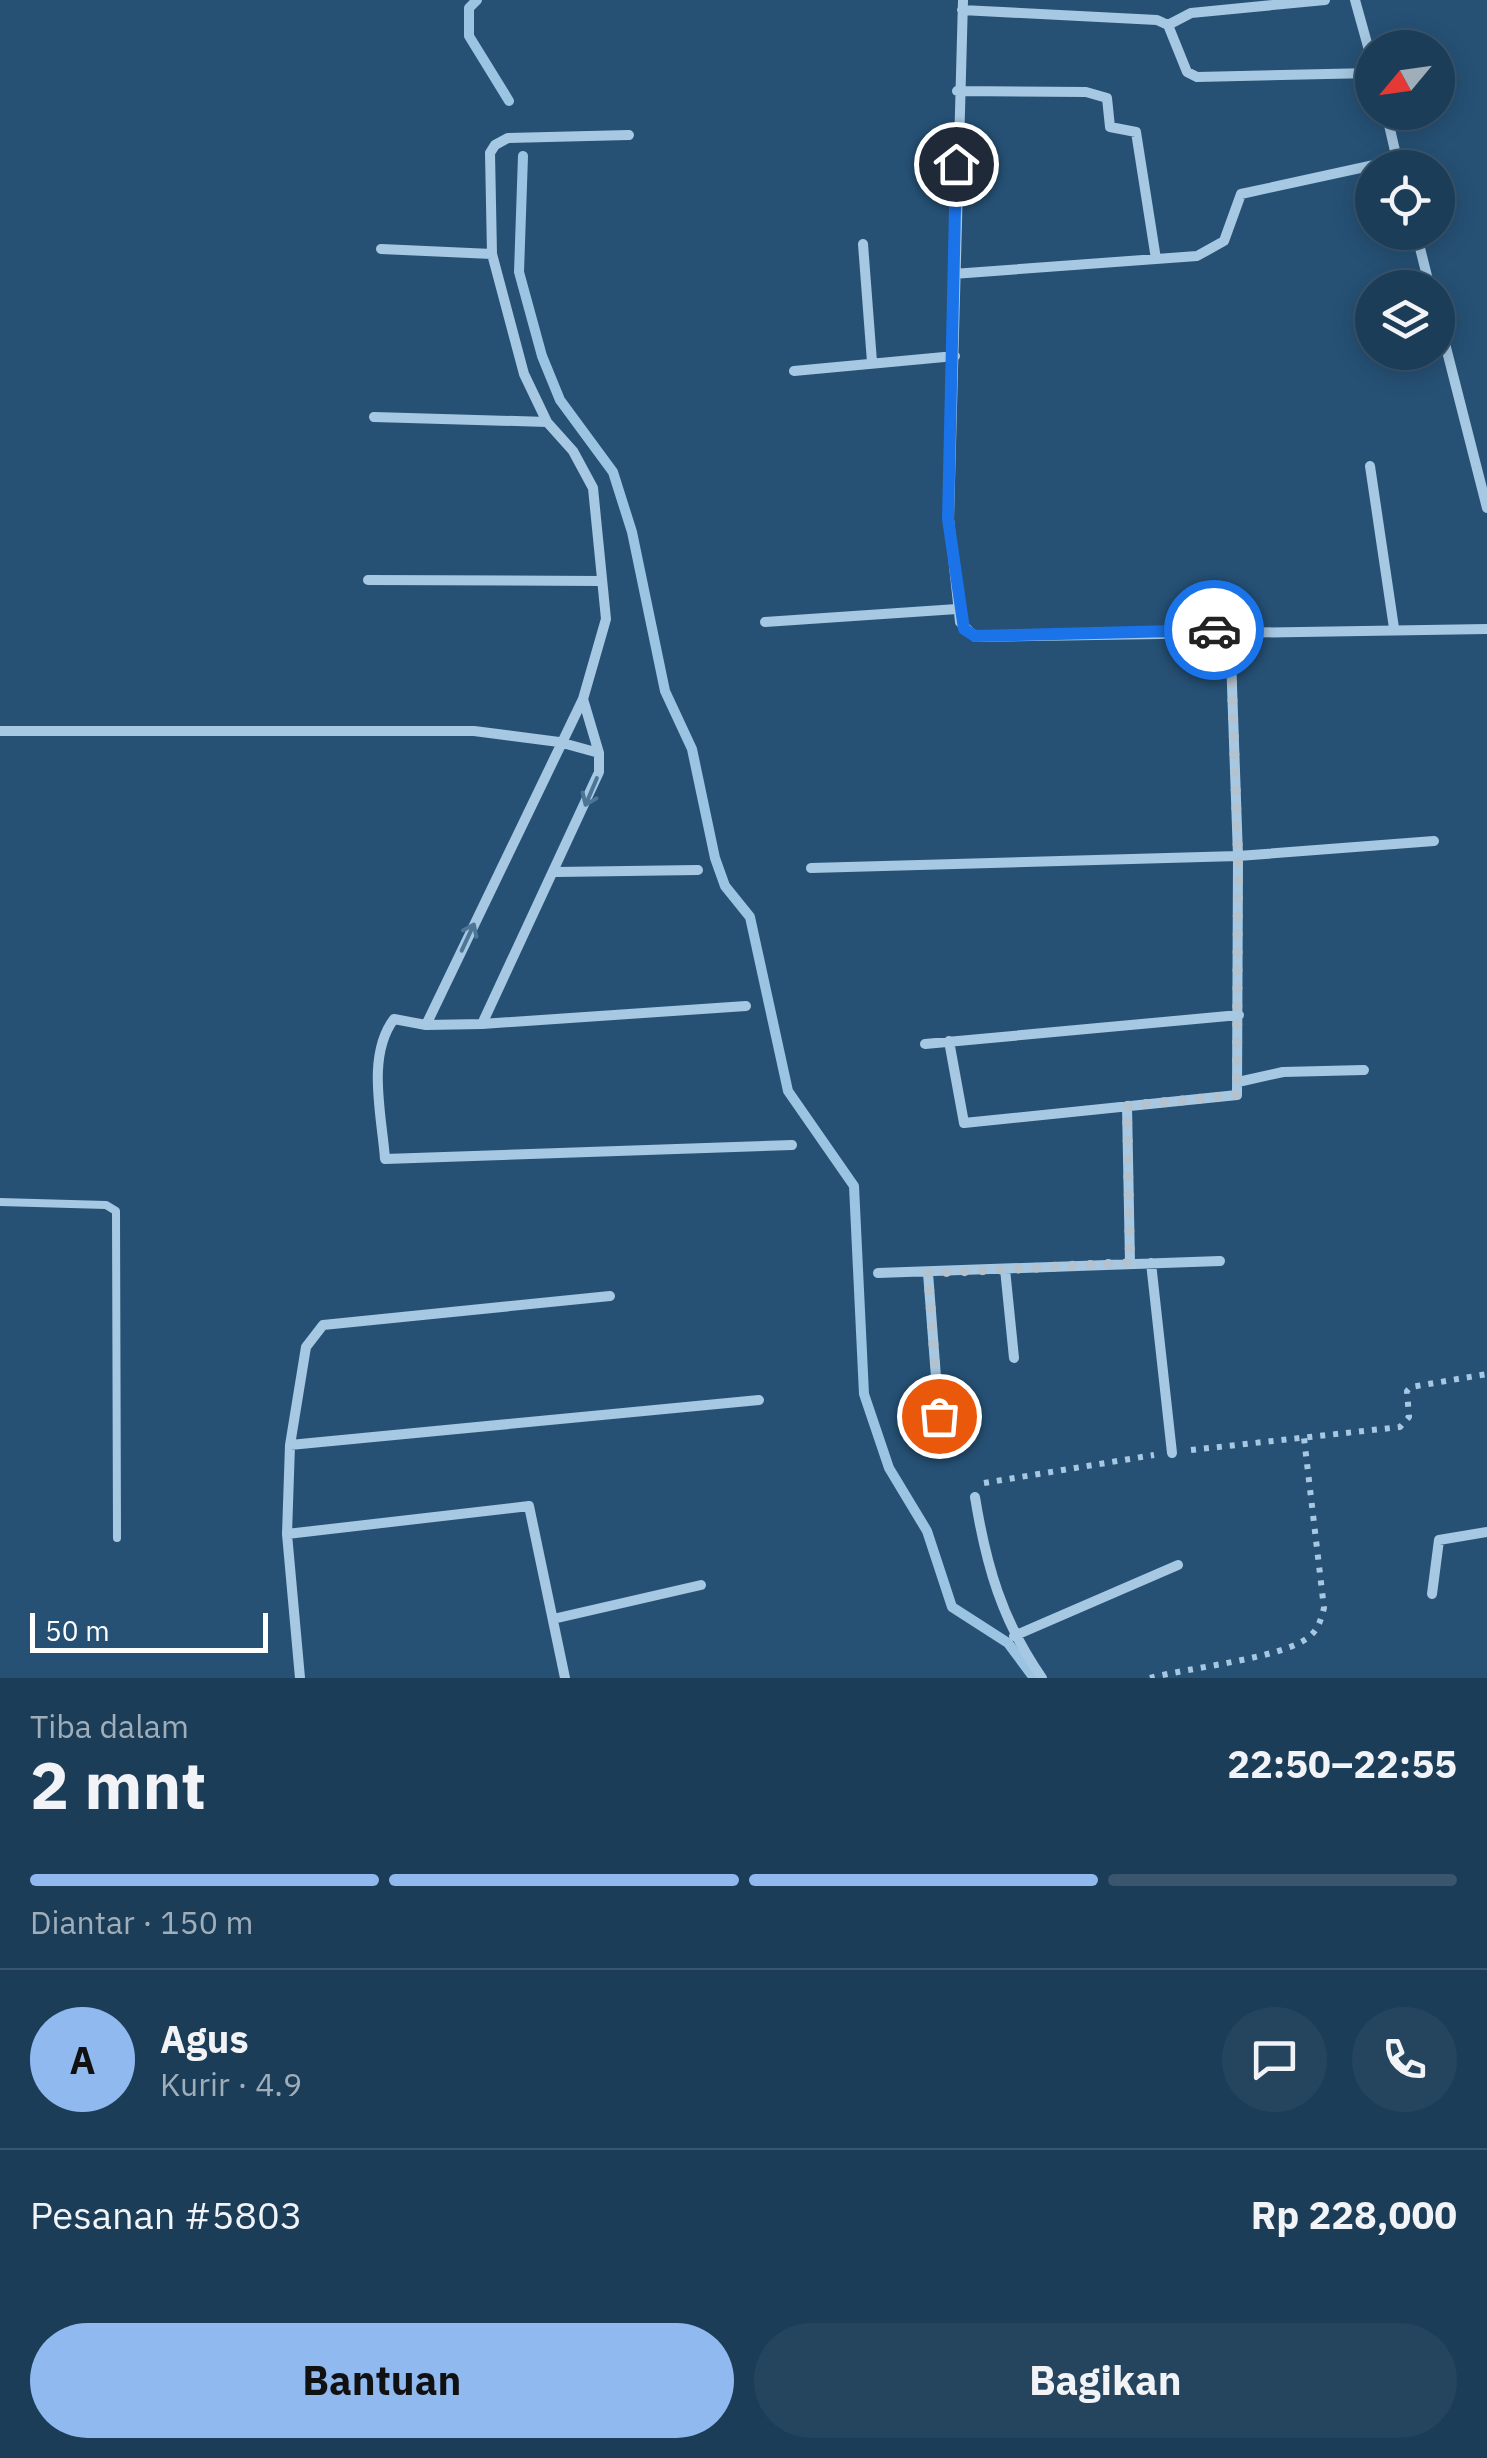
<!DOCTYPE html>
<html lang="id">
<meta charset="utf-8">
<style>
:root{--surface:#1c3d58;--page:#25445e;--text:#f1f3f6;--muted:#a0aeba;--line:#3a566e;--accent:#90b9f0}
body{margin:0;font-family:"IBM Plex Sans",sans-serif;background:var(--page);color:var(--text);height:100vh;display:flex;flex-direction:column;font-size:38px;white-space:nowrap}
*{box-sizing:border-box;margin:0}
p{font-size:32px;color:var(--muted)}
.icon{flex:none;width:55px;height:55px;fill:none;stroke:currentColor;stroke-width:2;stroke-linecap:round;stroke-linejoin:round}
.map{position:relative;height:1678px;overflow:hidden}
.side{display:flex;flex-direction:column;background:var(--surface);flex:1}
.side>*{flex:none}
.needle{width:65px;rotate:241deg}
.tools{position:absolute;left:1355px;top:30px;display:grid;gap:20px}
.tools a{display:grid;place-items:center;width:100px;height:100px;border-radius:50%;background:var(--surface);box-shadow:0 5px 25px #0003,0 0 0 2px var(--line);font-size:50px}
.scale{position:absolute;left:30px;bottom:25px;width:238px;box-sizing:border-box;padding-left:10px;border:5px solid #fff;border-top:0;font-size:28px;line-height:35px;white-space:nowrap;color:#fff;-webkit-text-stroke:8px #265175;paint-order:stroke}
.pin{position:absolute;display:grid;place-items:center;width:85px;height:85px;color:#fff;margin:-42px;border:5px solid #fff;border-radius:50%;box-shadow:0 2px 10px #0007}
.courier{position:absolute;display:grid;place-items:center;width:100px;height:100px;margin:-50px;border:8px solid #1a73e8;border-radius:50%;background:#fff;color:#222;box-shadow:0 2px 12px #0007}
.summary em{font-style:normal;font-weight:700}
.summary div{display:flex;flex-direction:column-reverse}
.summary{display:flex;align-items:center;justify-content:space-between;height:170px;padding:0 30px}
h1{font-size:65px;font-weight:700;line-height:75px}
.bar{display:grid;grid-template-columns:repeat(4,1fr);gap:15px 10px;align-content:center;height:120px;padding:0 30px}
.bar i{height:12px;border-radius:8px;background:var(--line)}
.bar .on{background:var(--accent)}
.bar p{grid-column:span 4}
.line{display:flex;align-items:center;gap:25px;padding:0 30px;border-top:2px solid var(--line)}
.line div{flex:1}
.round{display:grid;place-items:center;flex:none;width:105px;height:105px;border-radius:52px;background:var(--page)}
.cta{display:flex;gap:20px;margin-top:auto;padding:20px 30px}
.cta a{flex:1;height:115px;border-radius:60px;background:var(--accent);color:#111;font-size:40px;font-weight:700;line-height:115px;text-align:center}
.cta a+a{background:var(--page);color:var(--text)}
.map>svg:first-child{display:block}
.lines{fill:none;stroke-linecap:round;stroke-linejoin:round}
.stream{stroke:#9bc4e2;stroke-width:10}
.path{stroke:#a6c8e2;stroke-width:6;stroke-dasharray:5 8;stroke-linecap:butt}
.service{stroke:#a6c8e2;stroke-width:8}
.minor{stroke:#a6c8e2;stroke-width:10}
.oneway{stroke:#4c7596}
.done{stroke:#b3c2cf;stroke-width:10;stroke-dasharray:0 18}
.route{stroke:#1a73e8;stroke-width:12}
</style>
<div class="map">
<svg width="1487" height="1678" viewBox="0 0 1487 1678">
<rect width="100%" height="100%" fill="#265175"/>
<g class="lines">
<path class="stream" d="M477,0L469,8V36L509,101
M523,156L519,272L542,356L560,400L613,472L632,532L665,691L692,749L715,858L725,886L750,917L788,1091L854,1186L864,1394L889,1468L927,1531L952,1607L1008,1643L1034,1678"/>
<path class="path" d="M1191,1450L1400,1427L1409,1417L1407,1391L1411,1387L1487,1374
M984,1483L1154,1455
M1150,1678C1186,1668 1286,1658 1310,1636C1319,1628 1321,1619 1324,1608L1304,1438"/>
<path class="service" d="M0,1202L106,1205L116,1211L117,1538"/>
<path class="minor" d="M963,0L949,519L960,622L975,637L1487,629
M1355,0L1372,61
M962,10L1157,20L1168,25L1187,72L1197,77L1372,73
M1168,25L1191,13L1325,0
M957,91L1086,92L1107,98L1110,127L1136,132L1156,259
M1386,112L1399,168
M1416,232L1430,288
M863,244L872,362
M381,249L492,254
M953,274L1197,256L1224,241L1241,194L1397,160
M1438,316L1487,508
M794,371L955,356
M374,417L547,422
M1370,466L1394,628
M368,580L601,581
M765,622L957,609
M0,731H474L559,742L599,753
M811,868L1238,856L1434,841
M556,872L698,870
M746,1006L482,1024L426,1025L394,1019C366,1056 382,1116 385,1159L792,1145
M482,1024L599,772V753L583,699
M426,1025L583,699L606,619L593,488L573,451L547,422L524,374L492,254L490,153L495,145L508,138L629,135
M949,1041L964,1123L1237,1095L1238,856L1230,629
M925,1044L1239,1015
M1238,1082L1283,1072L1364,1070
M1127,1106L1130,1263
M1151,1263L1172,1453
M1005,1269L1014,1358
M878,1273L1220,1261
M928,1273L939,1416
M290,1445L759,1400
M975,1497C986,1565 1002,1621 1042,1678
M287,1534L529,1506L565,1678
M1432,1594L1439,1540L1487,1532
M553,1619L701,1585
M1014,1636L1178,1565
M300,1678L287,1534L290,1445L306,1347L323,1325L610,1296"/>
</g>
<defs><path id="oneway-shaft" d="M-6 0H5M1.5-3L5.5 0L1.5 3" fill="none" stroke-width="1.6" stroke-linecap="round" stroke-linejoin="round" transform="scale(2.5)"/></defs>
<g class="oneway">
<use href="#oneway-shaft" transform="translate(591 792) rotate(113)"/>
<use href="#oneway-shaft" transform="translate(468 937) rotate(-65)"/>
</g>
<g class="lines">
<path class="done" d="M939,1416L928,1273L1130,1263L1127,1106L1237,1095L1238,856L1230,629L1214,630"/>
<path class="route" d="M956,164L948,519L964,629L975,636L1214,630"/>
</g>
</svg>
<div class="tools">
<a><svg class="needle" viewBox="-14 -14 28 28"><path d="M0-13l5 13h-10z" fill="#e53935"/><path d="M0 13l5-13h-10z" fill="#a0aeba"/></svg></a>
<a><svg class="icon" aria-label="locate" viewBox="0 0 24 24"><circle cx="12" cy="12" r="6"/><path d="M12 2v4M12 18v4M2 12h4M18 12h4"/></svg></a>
<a><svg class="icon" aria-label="layers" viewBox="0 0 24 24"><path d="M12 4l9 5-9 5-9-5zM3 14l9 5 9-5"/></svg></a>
</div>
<div class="scale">50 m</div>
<div class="pin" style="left:939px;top:1416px;background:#ea580c"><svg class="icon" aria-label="bag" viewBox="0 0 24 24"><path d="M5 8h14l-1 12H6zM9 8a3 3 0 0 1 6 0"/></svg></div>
<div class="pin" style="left:956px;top:164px;background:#1f2937"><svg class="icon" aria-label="home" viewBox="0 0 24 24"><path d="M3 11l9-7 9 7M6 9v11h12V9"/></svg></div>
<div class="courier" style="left:1214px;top:630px"><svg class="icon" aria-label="car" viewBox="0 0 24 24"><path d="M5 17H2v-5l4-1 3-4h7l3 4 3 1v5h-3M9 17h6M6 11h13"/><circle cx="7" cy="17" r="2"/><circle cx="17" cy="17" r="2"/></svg></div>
</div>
<section class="side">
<div class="summary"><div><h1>2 mnt</h1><p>Tiba dalam</p></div><em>22:50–22:55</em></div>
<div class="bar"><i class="on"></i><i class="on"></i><i class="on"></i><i></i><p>Diantar · 150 m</p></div>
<div class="line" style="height:180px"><b class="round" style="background:var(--accent);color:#111">A</b><div><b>Agus</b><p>Kurir · 4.9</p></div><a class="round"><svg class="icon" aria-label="chat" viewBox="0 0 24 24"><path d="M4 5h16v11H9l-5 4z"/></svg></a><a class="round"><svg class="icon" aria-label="phone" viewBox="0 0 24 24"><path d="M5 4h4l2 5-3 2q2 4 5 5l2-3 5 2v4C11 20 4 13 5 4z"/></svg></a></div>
<div class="line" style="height:130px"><div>Pesanan #5803</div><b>Rp 228,000</b></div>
<div class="cta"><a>Bantuan</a><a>Bagikan</a></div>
</section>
